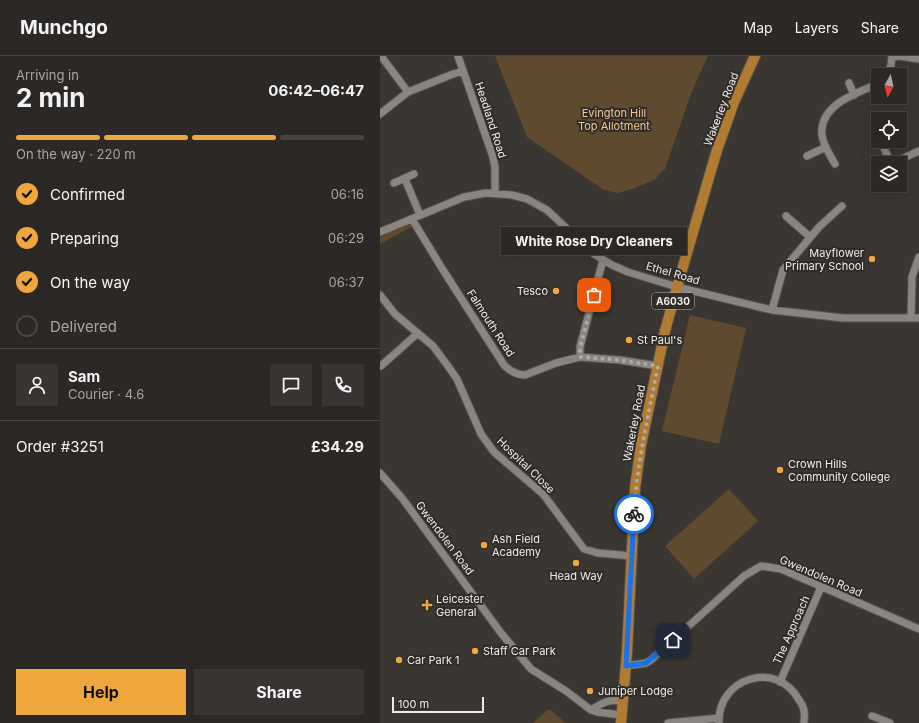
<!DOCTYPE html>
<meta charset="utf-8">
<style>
:root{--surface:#2c2825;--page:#383432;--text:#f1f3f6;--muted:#a6a6a7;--line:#484442;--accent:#efa73d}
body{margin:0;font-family:Inter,sans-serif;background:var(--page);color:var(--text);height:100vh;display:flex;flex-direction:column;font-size:15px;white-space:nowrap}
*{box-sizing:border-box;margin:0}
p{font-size:13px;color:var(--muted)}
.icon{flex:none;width:22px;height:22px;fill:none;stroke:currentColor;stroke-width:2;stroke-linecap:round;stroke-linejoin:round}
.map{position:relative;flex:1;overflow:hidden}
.sheet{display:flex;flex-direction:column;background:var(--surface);width:380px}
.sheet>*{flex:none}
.needle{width:26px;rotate:188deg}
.fabs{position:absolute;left:491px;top:12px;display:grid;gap:8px}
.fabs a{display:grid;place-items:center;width:36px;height:36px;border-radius:0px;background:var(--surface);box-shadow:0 4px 16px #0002,0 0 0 1px var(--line);font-size:20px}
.scale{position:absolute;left:12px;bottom:10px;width:92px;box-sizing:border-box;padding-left:4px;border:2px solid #eeebe8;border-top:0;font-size:11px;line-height:14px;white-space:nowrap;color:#eeebe8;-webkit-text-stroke:3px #302c28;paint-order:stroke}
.pin{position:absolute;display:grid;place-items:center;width:34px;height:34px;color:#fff;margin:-17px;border-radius:8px;box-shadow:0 2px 6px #0006}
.courier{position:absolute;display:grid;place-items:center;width:40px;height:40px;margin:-20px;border:3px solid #1a73e8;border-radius:50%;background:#fff;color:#222;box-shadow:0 1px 5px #0007}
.bubble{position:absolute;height:28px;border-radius:0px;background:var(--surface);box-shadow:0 4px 16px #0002,0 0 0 1px var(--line);font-size:13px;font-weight:700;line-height:28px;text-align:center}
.overview em{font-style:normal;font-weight:700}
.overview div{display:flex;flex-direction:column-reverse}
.overview{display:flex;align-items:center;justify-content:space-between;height:68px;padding:0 16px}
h1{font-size:26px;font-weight:700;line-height:30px}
.bar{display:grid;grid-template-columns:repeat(4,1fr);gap:6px 4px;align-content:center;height:48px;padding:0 16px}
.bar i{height:5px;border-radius:3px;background:var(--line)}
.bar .active{background:var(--accent)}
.bar p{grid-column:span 4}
.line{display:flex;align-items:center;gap:10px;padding:0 16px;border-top:1px solid var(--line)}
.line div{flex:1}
.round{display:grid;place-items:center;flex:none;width:42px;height:42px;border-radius:0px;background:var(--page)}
ol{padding:0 16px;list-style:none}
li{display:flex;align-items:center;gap:12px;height:44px}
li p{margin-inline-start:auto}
li .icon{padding:4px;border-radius:50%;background:var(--accent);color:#111;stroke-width:4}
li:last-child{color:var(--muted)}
li i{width:22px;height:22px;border:2px solid var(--line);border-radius:50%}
.primary-button{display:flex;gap:8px;margin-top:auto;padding:8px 16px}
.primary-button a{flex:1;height:46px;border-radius:0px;background:var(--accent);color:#111;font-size:16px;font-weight:700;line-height:46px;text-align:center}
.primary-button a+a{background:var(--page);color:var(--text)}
header{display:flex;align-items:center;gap:24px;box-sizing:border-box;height:56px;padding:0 20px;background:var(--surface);border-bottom:1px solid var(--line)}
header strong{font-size:19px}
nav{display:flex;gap:22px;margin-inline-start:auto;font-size:14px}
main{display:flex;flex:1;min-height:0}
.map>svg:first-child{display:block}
.green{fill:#5f4a30}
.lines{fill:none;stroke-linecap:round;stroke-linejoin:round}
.minor-casing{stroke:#56534f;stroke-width:9}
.highway-casing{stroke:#56534f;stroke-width:12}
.minor{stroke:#8a8580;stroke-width:7}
.highway{stroke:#b17c31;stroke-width:10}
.done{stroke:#afaca8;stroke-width:4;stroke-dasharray:0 7.2}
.route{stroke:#1a73e8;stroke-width:5}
.poi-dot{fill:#efa73d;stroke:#302c28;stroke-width:1.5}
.labels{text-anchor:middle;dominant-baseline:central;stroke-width:4;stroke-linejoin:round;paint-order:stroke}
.shield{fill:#302c28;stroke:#b5b2ae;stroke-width:1}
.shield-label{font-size:10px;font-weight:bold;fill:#eeebe8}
.street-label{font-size:11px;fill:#eeebe8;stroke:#302c28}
.park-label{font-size:11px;fill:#f1c894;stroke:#302c28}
.poi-label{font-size:11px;fill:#eeebe8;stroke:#302c28;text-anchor:start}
</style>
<header>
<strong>Munchgo</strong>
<nav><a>Map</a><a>Layers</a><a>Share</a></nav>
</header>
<main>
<section class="sheet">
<div class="overview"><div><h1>2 min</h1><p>Arriving in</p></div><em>06:42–06:47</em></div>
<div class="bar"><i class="active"></i><i class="active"></i><i class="active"></i><i></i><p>On the way · 220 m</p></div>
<ol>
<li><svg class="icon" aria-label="check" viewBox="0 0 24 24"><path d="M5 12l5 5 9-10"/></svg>Confirmed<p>06:16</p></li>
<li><svg class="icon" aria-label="check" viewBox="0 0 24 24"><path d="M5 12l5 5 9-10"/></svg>Preparing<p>06:29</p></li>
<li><svg class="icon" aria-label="check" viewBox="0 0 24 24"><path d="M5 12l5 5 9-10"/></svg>On the way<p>06:37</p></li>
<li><i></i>Delivered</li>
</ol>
<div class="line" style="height:72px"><a class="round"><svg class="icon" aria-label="person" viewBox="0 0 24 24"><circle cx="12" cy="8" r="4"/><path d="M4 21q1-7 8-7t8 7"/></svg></a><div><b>Sam</b><p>Courier · 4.6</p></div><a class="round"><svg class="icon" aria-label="chat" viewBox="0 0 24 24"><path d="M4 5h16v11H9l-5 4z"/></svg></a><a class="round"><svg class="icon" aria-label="phone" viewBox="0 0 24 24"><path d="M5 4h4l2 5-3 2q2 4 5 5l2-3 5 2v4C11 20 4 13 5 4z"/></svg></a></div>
<div class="line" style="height:52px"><div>Order #3251</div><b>£34.29</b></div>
<div class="primary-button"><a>Help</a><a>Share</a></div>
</section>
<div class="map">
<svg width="539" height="667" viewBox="0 0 539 667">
<rect width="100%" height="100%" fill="#3a3631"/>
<path class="green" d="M115,0H328L312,35L285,113L274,124L252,133L238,137L224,134L147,81Z
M32,163L35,169L0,188V176Z
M310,259L366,272L339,388L282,375Z
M349,433L378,465L314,523L285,490Z
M169,653L186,667H153Z"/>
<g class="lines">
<defs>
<path id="minor" d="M1,0L28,36
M78,0L113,101L115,111V137
M512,0V1L519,0L539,3
M507,19L511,9L512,1
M469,27L474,39
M0,58L28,36L73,18L83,15
M502,88L511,107
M427,100L446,91
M513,107L539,95
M455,108C450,99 443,89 442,79C439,49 476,37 498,28
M25,123L40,159
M14,127L34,118
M406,160L430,181
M32,163L63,214L124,309C130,315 136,319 145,319L176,307L200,301L240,304L278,310
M0,176L84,141L106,137L132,139L147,143L167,154L214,198L232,209L248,216L297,231L392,254L463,262H539
M0,239L15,258L53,290L68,310L77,323L101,378L114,396L163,438L204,493L218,497L252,500
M392,254L403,214L439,171L462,150
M531,262L532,221L539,201
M200,301V291L223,204
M1,310L38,277
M0,417L22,442L121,577L151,613L186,635L211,654L217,656L241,659
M246,610L266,607L271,604L364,520L381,510L401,513L539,573
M400,626L441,531
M211,654C224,646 228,643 243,645
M492,660L510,667
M288,667L339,662
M339,667C337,622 397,603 419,644C421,647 424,651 424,655C425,659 424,663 424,667"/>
<path id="highway" d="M241,667L247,596L255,432L261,389L285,275L297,231L337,94L354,46L375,0"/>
</defs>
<use href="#minor" class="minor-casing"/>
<use href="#highway" class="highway-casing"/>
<use href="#minor" class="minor"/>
<use href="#highway" class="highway"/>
</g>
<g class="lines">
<path class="done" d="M214,239L200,292V301L240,304L278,310C268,360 257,407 254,458"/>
<path class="route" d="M254,458L246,610L266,607L293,584"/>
</g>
<g class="poi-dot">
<circle cx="492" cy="203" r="4"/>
<circle cx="176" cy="235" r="4"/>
<circle cx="249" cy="284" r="4"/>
<circle cx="400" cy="414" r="4"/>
<circle cx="104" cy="489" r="4"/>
<circle cx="196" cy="507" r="4"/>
<path d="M45 543h4v4h4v4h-4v4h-4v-4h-4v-4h4z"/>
<circle cx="95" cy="595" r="4"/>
<circle cx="19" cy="604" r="4"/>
<circle cx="210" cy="635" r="4"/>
</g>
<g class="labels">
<rect class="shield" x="272" y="237" width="42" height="16" rx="3"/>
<g class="shield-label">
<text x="293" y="245">A6030</text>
</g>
<g class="street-label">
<text transform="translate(341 53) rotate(-69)">Wakerley Road</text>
<text transform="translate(111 64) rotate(72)">Headland Road</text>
<text transform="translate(293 217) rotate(16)">Ethel Road</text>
<text transform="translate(111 267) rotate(57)">Falmouth Road</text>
<text transform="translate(254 367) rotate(-79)">Wakerley Road</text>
<text transform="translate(146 409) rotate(44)">Hospital Close</text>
<text transform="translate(65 482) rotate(53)">Gwendolen Road</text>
<text transform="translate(441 520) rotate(23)">Gwendolen Road</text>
<text transform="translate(411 574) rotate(-66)">The Approach</text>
</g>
<g class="park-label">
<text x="234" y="57">Evington Hill<tspan x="234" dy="13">Top Allotment</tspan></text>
</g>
<g class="poi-label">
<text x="484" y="197" text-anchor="end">Mayflower<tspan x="484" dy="13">Primary School</tspan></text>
<text x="168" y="235" text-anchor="end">Tesco</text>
<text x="257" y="284">St Paul's</text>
<text x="408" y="408">Crown Hills<tspan x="408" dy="13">Community College</tspan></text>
<text x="112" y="483">Ash Field<tspan x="112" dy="13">Academy</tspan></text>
<text x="196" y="520" text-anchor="middle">Head Way</text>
<text x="56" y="543">Leicester<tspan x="56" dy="13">General</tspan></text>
<text x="103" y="595">Staff Car Park</text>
<text x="27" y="604">Car Park 1</text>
<text x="218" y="635">Juniper Lodge</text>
</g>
</g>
</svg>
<div class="fabs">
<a><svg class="needle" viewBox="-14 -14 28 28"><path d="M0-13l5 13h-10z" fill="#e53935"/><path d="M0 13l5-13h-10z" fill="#a6a6a7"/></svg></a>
<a><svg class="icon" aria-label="locate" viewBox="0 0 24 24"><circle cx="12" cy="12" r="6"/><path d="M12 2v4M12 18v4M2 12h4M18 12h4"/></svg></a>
<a><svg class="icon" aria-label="layers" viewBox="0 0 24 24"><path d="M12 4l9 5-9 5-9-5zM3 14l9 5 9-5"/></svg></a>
</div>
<div class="scale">100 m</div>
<div class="pin" style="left:214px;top:239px;background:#ea580c"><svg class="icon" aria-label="bag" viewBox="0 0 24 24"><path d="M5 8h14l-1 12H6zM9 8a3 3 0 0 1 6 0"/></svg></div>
<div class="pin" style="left:293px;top:584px;background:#1f2937"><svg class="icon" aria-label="home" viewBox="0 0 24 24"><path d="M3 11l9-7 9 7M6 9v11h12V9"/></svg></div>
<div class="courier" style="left:254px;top:458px"><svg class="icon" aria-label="bike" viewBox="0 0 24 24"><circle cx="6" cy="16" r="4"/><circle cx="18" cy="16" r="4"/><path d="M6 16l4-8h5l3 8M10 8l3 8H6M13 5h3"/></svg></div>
<div class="bubble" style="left:121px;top:171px;width:186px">White Rose Dry Cleaners</div>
</div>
</main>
